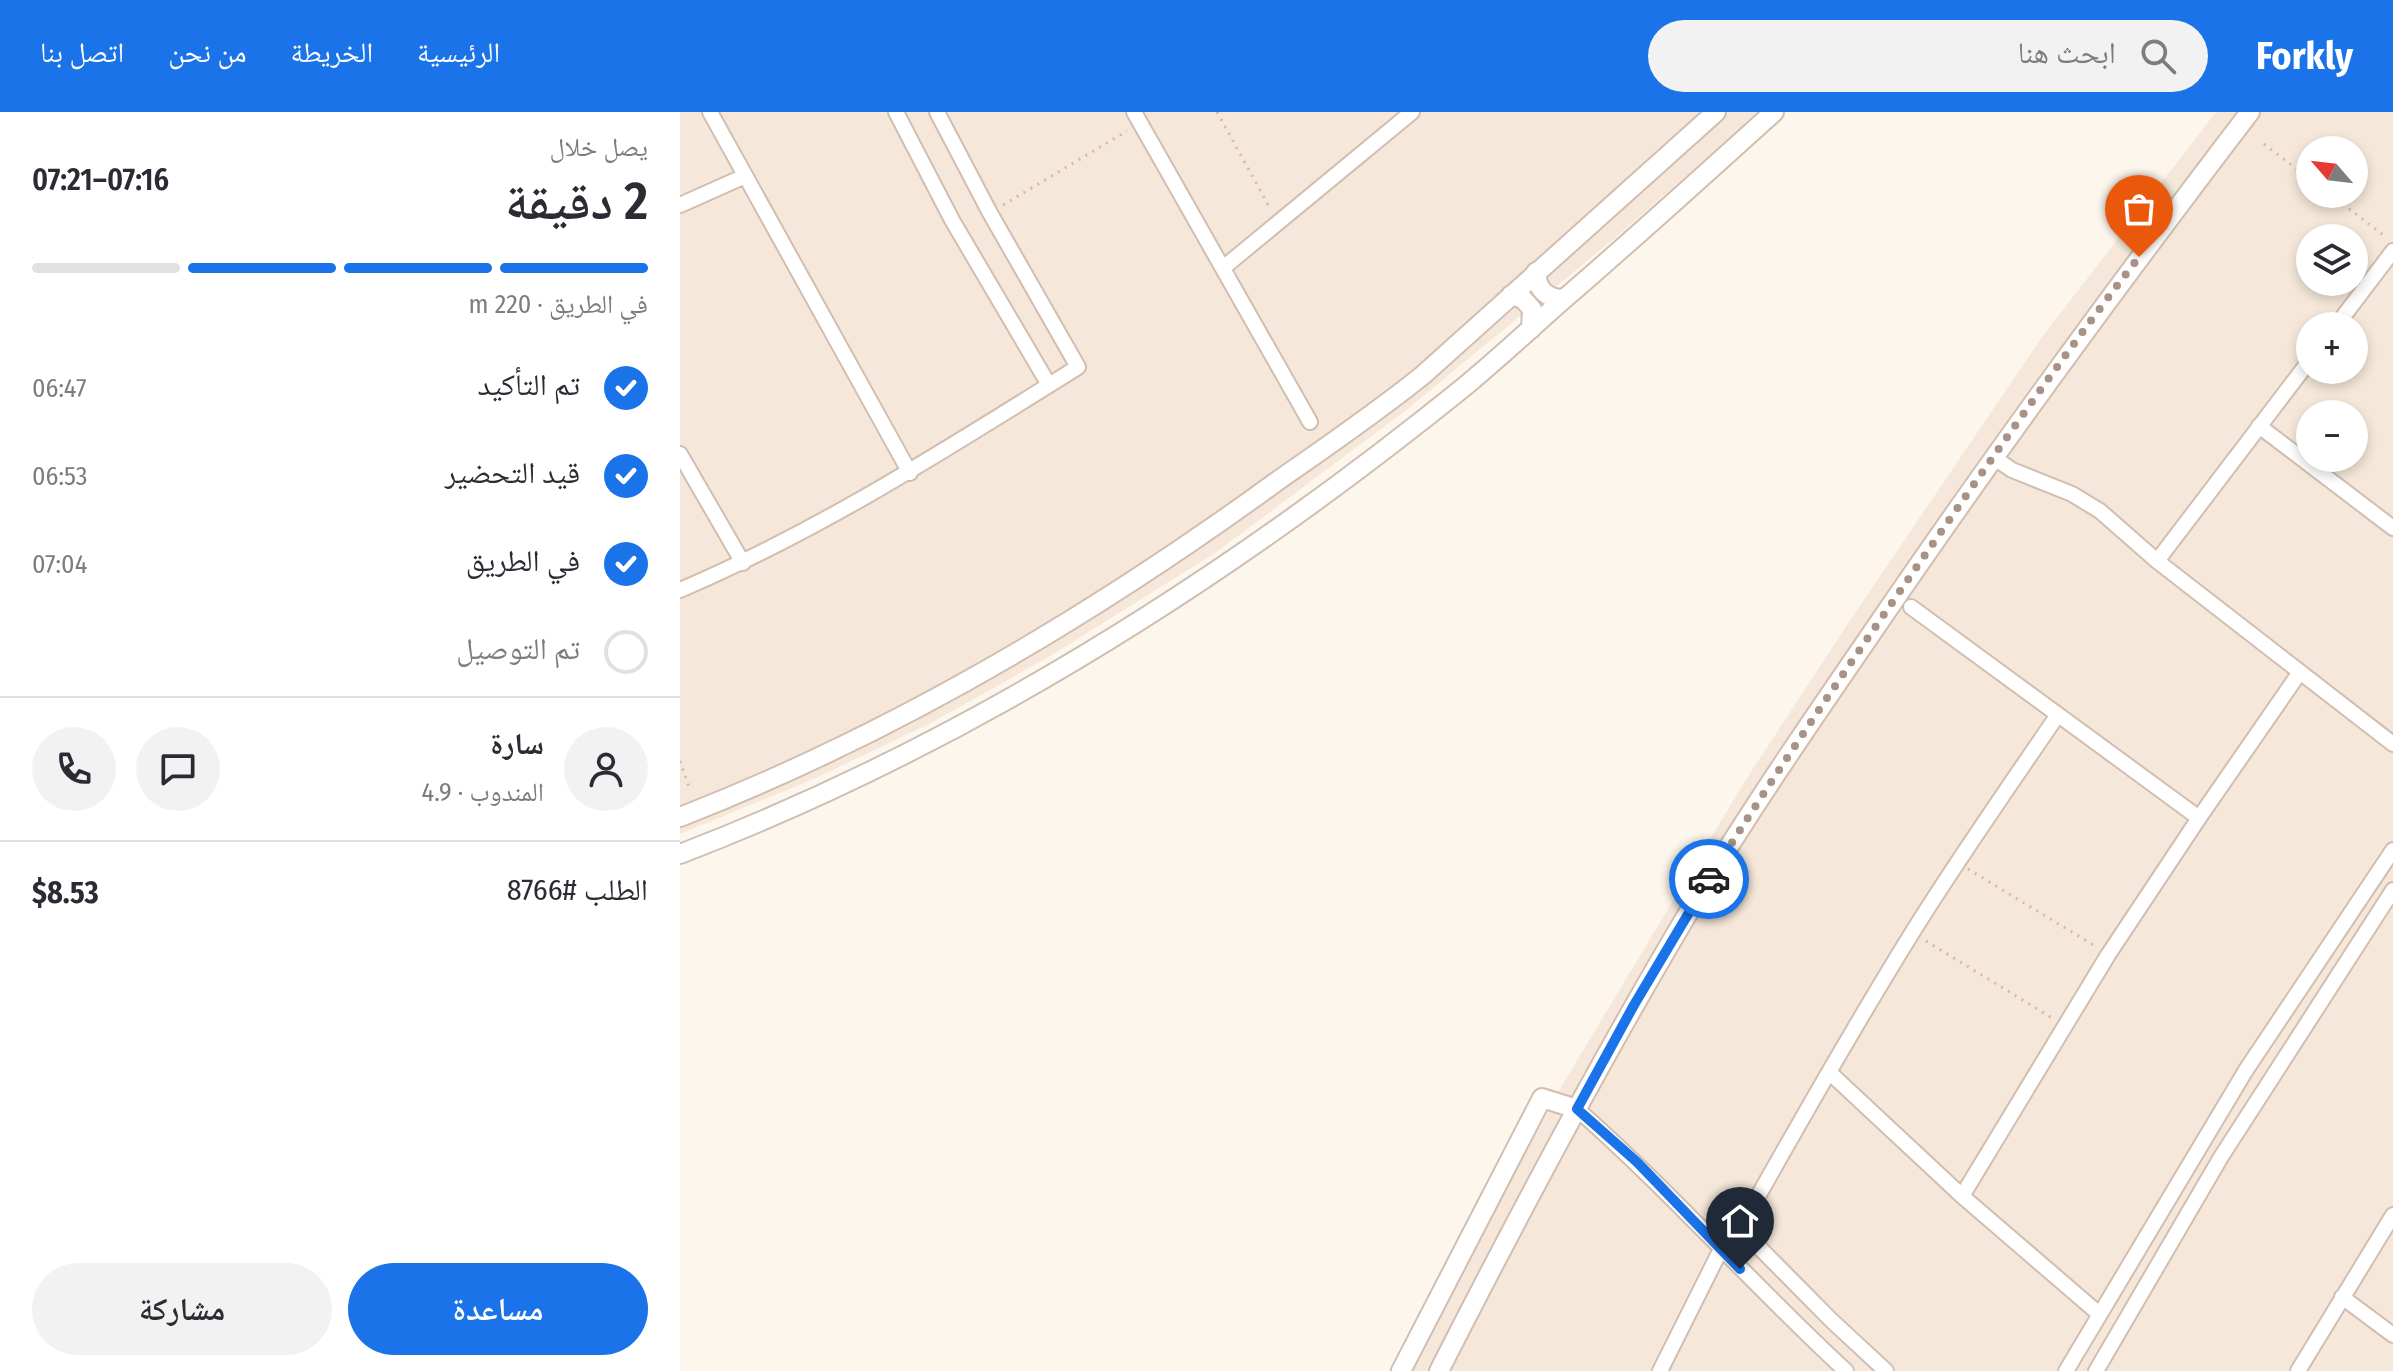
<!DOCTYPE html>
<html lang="ar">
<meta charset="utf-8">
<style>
:root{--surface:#fff;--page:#f2f2f3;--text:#2b2b33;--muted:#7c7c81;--line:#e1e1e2;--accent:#1a73e8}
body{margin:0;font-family:"Fira Sans Condensed","Noto Naskh Arabic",sans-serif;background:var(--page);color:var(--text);direction:rtl;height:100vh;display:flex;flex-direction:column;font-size:30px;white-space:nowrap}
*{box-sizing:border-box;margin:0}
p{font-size:26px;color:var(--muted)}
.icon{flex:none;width:44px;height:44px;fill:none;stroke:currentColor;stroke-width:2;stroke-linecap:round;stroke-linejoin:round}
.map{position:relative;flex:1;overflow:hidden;direction:ltr}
.details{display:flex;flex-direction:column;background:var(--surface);width:680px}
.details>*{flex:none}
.needle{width:52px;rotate:298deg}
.buttons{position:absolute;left:1616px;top:24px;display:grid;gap:16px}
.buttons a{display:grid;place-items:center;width:72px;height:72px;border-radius:50%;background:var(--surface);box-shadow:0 4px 12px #0003;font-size:40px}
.pin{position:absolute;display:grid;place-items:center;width:68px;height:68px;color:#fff;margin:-82px -34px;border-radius:50% 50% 50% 0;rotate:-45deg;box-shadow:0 0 8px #0007}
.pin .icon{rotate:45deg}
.courier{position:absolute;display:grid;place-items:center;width:80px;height:80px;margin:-40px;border:6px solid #1a73e8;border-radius:50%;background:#fff;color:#222;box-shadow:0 2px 10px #0007}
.headline em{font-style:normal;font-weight:600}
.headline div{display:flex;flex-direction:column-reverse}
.headline{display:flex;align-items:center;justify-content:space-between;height:136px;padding:0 32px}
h1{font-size:52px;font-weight:600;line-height:60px}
.bar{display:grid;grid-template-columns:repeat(4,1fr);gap:12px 8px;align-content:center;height:96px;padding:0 32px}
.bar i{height:10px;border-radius:6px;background:var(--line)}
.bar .current{background:var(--accent)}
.bar p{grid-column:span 4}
.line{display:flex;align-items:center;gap:20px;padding:0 32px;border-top:2px solid var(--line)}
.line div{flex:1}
.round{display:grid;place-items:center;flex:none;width:84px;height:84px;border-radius:42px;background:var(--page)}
ol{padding:0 32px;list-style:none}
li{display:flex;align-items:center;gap:24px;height:88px}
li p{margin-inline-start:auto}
li .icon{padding:8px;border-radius:50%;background:var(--accent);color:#fff;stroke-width:4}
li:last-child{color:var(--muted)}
li i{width:44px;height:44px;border:4px solid var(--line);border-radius:50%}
.cta{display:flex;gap:16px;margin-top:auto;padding:16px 32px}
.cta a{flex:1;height:92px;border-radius:48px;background:var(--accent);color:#fff;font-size:32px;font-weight:600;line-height:92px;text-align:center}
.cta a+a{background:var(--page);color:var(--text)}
header{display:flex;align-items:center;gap:48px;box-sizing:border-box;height:112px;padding:0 40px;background:var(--accent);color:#fff}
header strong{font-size:38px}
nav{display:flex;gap:44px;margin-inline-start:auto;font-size:28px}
.search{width:560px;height:72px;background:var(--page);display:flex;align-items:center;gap:20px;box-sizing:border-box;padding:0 28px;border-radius:44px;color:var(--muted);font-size:30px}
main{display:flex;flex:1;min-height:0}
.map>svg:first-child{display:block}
.residential{fill:#f5e8da;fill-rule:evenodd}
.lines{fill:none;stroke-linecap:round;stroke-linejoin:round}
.minor-casing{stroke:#d1beb0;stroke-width:18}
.tertiary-casing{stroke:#d1beb0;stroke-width:22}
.path{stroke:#d9b8a5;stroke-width:3;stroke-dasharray:2 6;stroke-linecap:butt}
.minor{stroke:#fff;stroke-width:14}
.tertiary{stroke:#fff;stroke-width:18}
.done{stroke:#a89285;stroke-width:8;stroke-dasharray:0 14.4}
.route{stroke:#1a73e8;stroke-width:10}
</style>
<header>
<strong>Forkly</strong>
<div class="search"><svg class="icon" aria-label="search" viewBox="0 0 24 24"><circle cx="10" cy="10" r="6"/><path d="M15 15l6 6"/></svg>ابحث هنا</div>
<nav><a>الرئيسية</a><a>الخريطة</a><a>من نحن</a><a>اتصل بنا</a></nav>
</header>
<main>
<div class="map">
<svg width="1713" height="1259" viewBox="0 0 1713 1259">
<rect width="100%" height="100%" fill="#fdf6ec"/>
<path class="residential" d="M0,0H1080L930,130L725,299L535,441L367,546L249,612L138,665L0,722Z
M1536,0H1713V1259H727L877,982L1065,669L1171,507L1362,225ZM1630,38H1674V82H1630ZM1630,126H1674V170H1630ZM1630,214H1674V258H1630ZM1630,302H1674V346H1630Z"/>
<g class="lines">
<defs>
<path id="minor" d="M30,0L230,361
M216,0L272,108L369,273
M454,0L630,310
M0,93L65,64
M543,156L732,0
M1656,214L1713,139
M1579,314L1713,416
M0,342L63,451
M1313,345L1332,358L1392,382L1420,399L1477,449L1713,632
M1477,449L1630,248
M0,478C141,418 268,336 398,255L310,101L257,0
M1231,495L1519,706
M1149,960L1282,1084L1418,1201
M897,997C991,1080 1074,1174 1166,1259
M1282,1084L1428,843L1519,706L1620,560
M1662,1185L1713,1223
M980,1259L1041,1137
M1206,1259L1151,1208L1060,1116C1116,1017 1172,918 1232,821C1278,747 1328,676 1377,604
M1386,1259L1566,958L1713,738
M1416,1259L1541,1045L1713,778
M1618,1259L1713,1103"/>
<path id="tertiary" d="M856,160C857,178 867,187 884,187
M831,183L843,187L852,197L851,217
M0,705C213,622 412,504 596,370C646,335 696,301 743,263L1036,0
M0,742C284,633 548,466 784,275C818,247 851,216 884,187C955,126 1024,63 1094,0
M721,1259L862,986L897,997
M759,1259C841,1098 926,937 1019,783C1071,697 1128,614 1185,531C1308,350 1437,174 1570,0"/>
</defs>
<use href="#minor" class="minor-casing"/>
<use href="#tertiary" class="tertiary-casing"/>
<path class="path" d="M537,0L591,98
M1584,32L1630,67
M1650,82L1707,126
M323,93L447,19
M0,649L9,675
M1288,757L1415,834
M1246,829L1372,906"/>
<use href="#minor" class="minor"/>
<use href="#tertiary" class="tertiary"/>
</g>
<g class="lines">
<path class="done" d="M1029,767C1101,652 1177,541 1254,430C1321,333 1388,237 1459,145"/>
<path class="route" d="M1029,767L954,893L897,997L957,1050L1060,1157"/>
</g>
</svg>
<div class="buttons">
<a><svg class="needle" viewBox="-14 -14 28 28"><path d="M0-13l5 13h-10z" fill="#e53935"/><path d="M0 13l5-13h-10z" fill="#7c7c81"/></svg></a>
<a><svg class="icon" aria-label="layers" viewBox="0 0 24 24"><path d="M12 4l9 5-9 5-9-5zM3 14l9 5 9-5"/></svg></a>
<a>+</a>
<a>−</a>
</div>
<div class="pin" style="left:1459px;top:145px;background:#ea580c"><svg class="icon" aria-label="bag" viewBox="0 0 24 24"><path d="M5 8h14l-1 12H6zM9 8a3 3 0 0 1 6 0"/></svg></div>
<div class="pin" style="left:1060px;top:1157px;background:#1f2937"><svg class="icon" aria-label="home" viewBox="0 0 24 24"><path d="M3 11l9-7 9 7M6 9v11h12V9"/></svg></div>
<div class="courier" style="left:1029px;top:767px"><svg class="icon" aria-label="car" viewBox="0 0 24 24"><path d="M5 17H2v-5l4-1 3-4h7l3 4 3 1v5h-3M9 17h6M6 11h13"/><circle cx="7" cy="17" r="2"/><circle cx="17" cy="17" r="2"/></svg></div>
</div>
<section class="details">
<div class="headline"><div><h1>2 دقيقة</h1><p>يصل خلال</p></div><em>07:16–07:21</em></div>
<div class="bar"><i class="current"></i><i class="current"></i><i class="current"></i><i></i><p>في الطريق · 220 m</p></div>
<ol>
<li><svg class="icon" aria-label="check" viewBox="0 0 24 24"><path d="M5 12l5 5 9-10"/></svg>تم التأكيد<p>06:47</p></li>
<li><svg class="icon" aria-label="check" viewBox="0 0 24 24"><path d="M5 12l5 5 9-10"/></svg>قيد التحضير<p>06:53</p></li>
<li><svg class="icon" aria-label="check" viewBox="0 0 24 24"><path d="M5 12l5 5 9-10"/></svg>في الطريق<p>07:04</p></li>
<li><i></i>تم التوصيل</li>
</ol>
<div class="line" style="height:144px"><a class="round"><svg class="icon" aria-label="person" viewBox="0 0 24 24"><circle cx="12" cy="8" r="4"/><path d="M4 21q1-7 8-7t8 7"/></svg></a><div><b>سارة</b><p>المندوب · 4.9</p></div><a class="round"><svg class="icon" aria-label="chat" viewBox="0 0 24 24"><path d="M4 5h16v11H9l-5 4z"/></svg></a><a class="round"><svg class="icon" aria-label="phone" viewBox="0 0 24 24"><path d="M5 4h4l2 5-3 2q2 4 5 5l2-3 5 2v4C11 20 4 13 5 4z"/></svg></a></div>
<div class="line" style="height:104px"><div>الطلب #8766</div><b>$8.53</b></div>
<div class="cta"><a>مساعدة</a><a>مشاركة</a></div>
</section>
</main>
